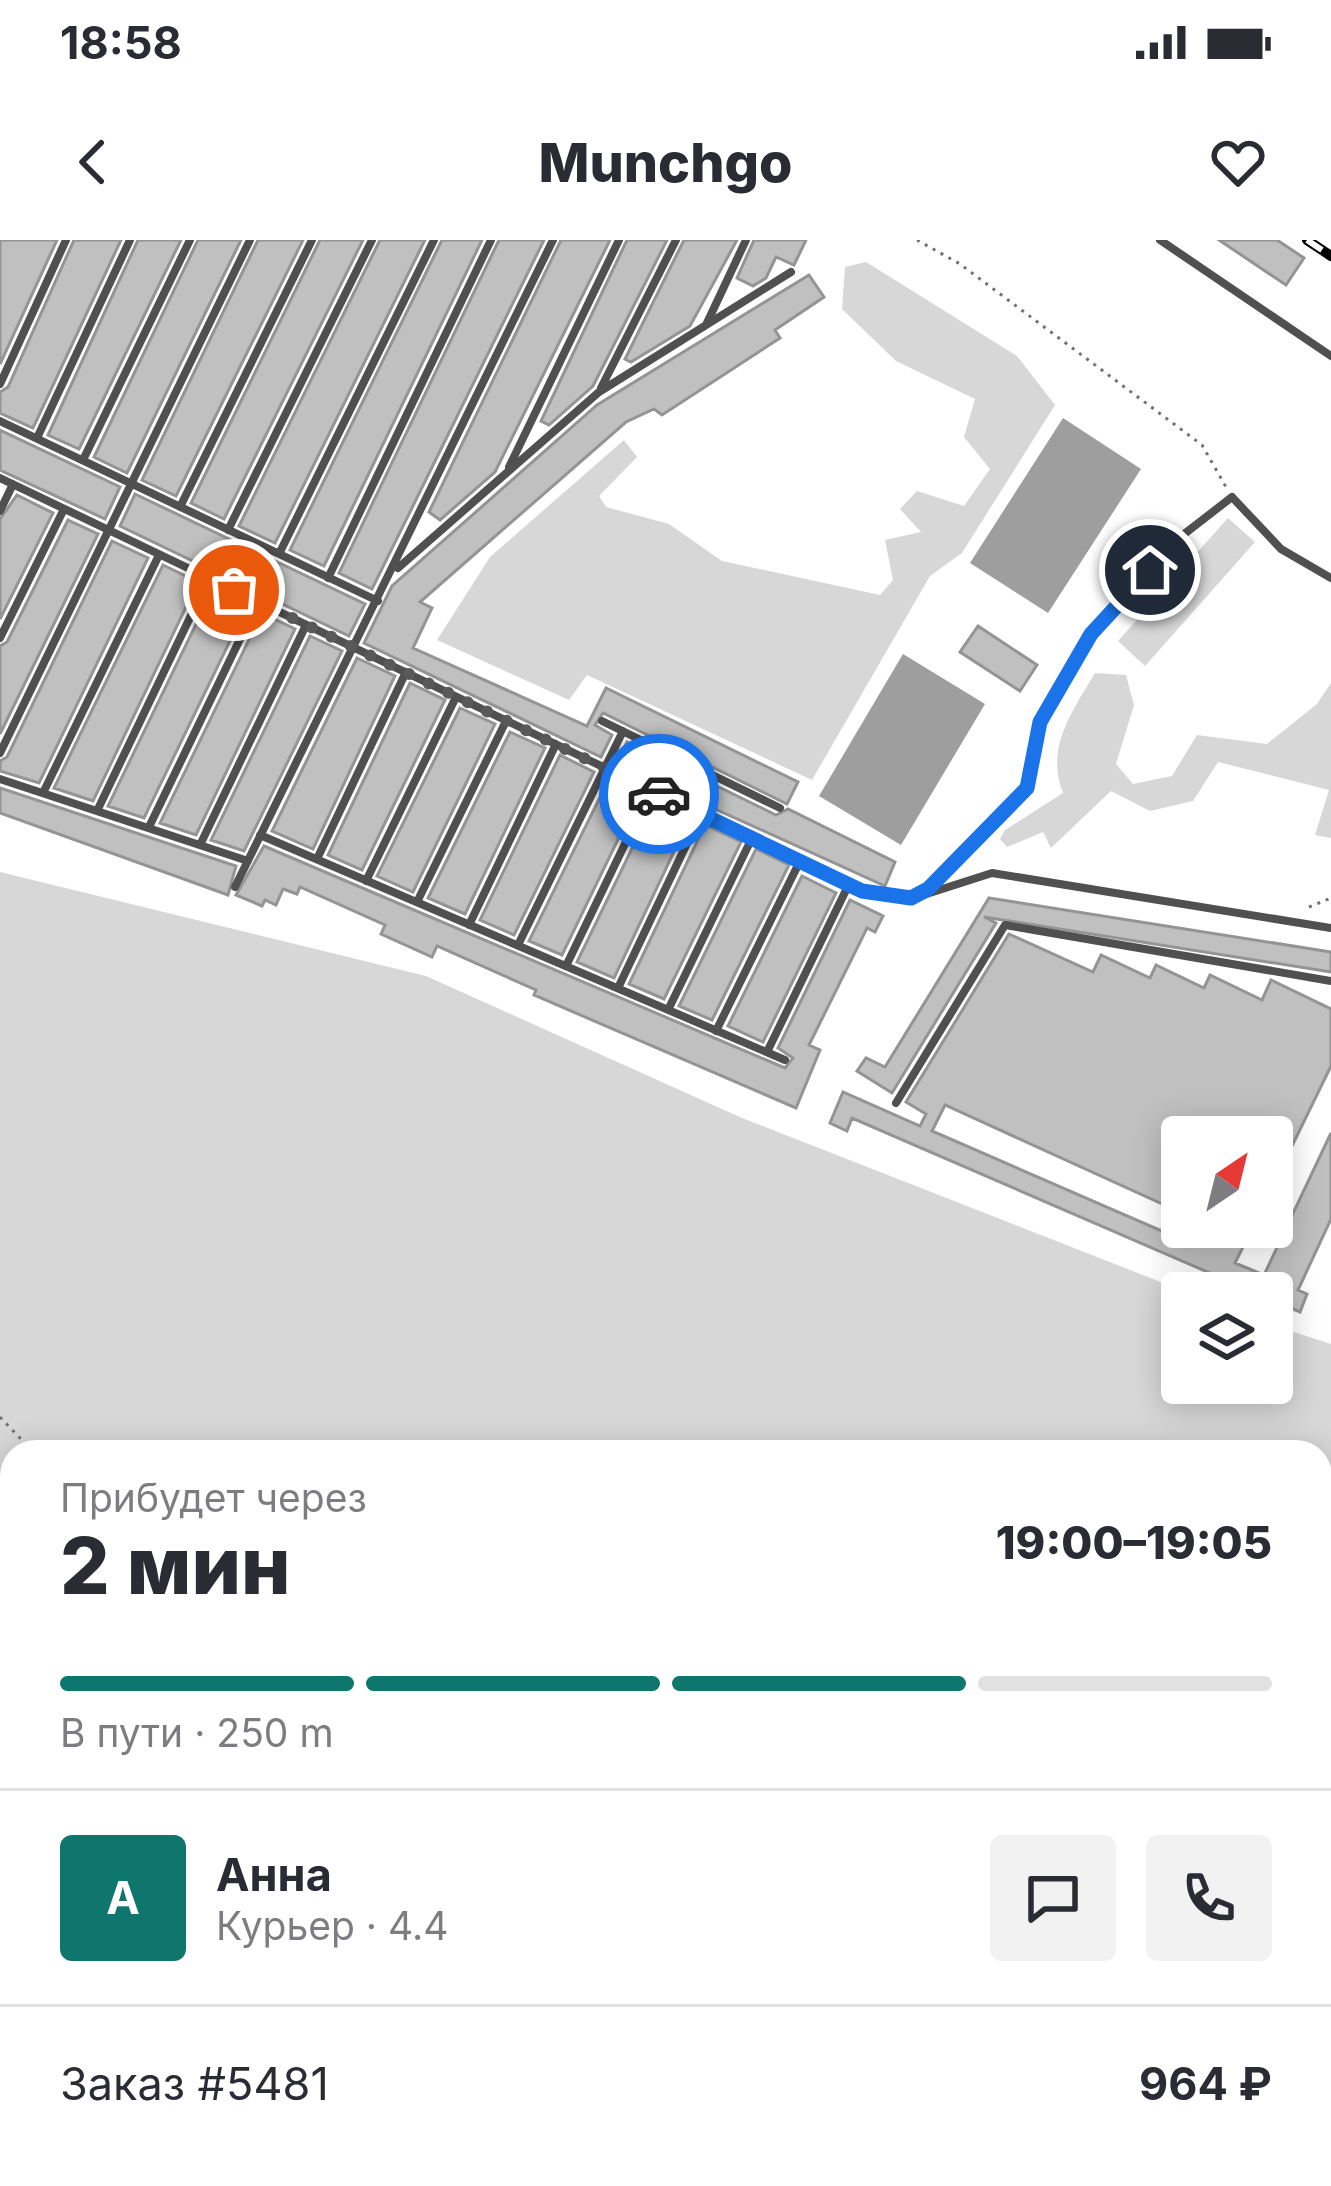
<!DOCTYPE html>
<html lang="ru">
<meta charset="utf-8">
<style>
:root{--surface:#fff;--page:#f2f2f3;--text:#2b2b33;--muted:#7c7c81;--line:#e1e1e2;--accent:#0f766e}
body{margin:0;font-family:Inter,sans-serif;background:var(--page);color:var(--text);height:100vh;display:flex;flex-direction:column;font-size:45px;white-space:nowrap}
*{box-sizing:border-box;margin:0}
p{font-size:39px;color:var(--muted)}
.icon{flex:none;width:66px;height:66px;fill:none;stroke:currentColor;stroke-width:2;stroke-linecap:round;stroke-linejoin:round}
.map{position:relative;flex:1;overflow:hidden}
.drawer{position:absolute;left:0px;top:1200px;width:1332px;height:747px;display:flex;flex-direction:column;background:var(--surface);border-radius:36px 36px 0 0;box-shadow:0 6px 30px #0003}
.drawer>*{flex:none}
.needle{width:78px;rotate:35deg}
.tools{position:absolute;left:1161px;top:876px;display:grid;gap:24px}
.tools a{display:grid;place-items:center;width:132px;height:132px;border-radius:12px;background:var(--surface);box-shadow:0 6px 30px #0003;font-size:60px}
.pin{position:absolute;display:grid;place-items:center;width:102px;height:102px;color:#fff;margin:-51px;border:6px solid #fff;border-radius:50%;box-shadow:0 3px 12px #0007}
.courier{position:absolute;display:grid;place-items:center;width:120px;height:120px;margin:-60px;border:9px solid #1a73e8;border-radius:50%;background:#fff;color:#222;box-shadow:0 3px 15px #0007}
.head em{font-style:normal;font-weight:800}
.head div{display:flex;flex-direction:column-reverse}
.head{display:flex;align-items:center;justify-content:space-between;height:204px;padding:0 60px}
h1{font-size:78px;font-weight:800;line-height:90px}
.bar{display:grid;grid-template-columns:repeat(4,1fr);gap:18px 12px;align-content:center;height:144px;padding:0 60px}
.bar i{height:15px;border-radius:9px;background:var(--line)}
.bar .active{background:var(--accent)}
.bar p{grid-column:span 4}
.line{display:flex;align-items:center;gap:30px;padding:0 60px;border-top:3px solid var(--line)}
.line div{flex:1}
.round{display:grid;place-items:center;flex:none;width:126px;height:126px;border-radius:12px;background:var(--page)}
.status{display:flex;justify-content:space-between;align-items:center;height:84px;padding:0 60px;background:var(--surface);direction:ltr}
.status svg{height:33px;fill:currentColor}
header{display:flex;justify-content:space-between;align-items:center;height:156px;padding:0 60px;background:var(--surface);font-size:54px;font-weight:800}
.map>svg:first-child{display:block}
.green{fill:#d7d7d7}
.water{fill:#9e9e9e}
.building{fill:#c0c0c0;stroke:#949494;stroke-width:3}
.lines{fill:none;stroke-linecap:round;stroke-linejoin:round}
.path{stroke:#727272;stroke-width:3;stroke-dasharray:3 6;stroke-linecap:butt}
.service{stroke:#505050;stroke-width:8}
.rail-casing{stroke:#000;stroke-width:10}
.rail{stroke:#fff;stroke-width:6;stroke-dasharray:18;stroke-linecap:butt}
.done{stroke:#595959;stroke-width:12;stroke-dasharray:0 21.6}
.route{stroke:#1a73e8;stroke-width:15}
</style>
<div class="status"><b>18:58</b><svg viewBox="0 0 49 12"><path d="M0 12V9h3v3zM5 12V6h3v6zM10 12V3h3v9zM15 12V0h3v12zM26 1h20v11H26zM47 4h2v5h-2z"/></svg></div>
<header><svg class="icon" aria-label="back" viewBox="0 0 24 24"><path d="M15 5l-7 7 7 7"/></svg>Munchgo<svg class="icon" aria-label="heart" viewBox="0 0 24 24"><path d="M12 20l-8-8c-3-5 5-10 8-4 3-6 11-1 8 4z"/></svg></header>
<div class="map">
<svg width="1331" height="1946" viewBox="0 0 1331 1946">
<rect width="100%" height="100%" fill="#fff"/>
<path class="green" d="M866,22L1017,116L1055,165L962,313L930,336L812,540L587,435L569,460L437,400L490,317L624,200L637,217L599,256L606,267L669,284L722,321L880,355L893,340L885,300L921,292L900,269L917,251L964,266L990,229L964,197L975,159L896,121L842,69L845,27Z
M1228,278L1255,302L1145,426L1118,401Z
M1095,433L1126,435L1134,465L1116,524L1133,544L1172,536L1197,495L1267,504L1317,464L1331,443V598L1315,595L1329,550L1218,522L1193,561L1150,571L1111,551L1051,608L1043,592L1007,607L1000,599L1005,590L1063,553C1045,508 1072,472 1095,433Z
M0,632L426,736L742,878L1189,1053H1182V1143H1272V1085L1331,1104V1646L1320,1648V1212H12V1273L0,1261Z
M1320,1673H1331V1774L1320,1772Z"/>
<path class="water" d="M1063,178L1141,229L1048,373L970,323Z
M903,414L985,464L901,605L819,556Z
M0,1278L12,1291V1378L0,1357Z
M12,1667V1851L0,1845V1668Z
M1320,1772L1331,1774V1946H841L848,1935H1320Z
M143,1935H567L578,1946H155Z"/>
<path class="building" d="M0,0H57L0,124Z
M74,0H121L33,188L0,173V152L8,147Z
M138,0H181L79,209L48,195Z
M198,0H241L127,233L94,217Z
M258,0H303L176,256L142,240Z
M320,0H363L224,279L191,263Z
M380,0H425L275,303L239,286Z
M442,0H482L324,326L290,310Z
M499,0H544L372,349L339,333Z
M561,0H610L495,232L440,280L429,272Z
M627,0H667L593,146L549,185L541,181Z
M684,0H737L690,86L631,122L625,119Z
M754,0H806L794,25L776,17L766,38L753,46L737,38Z
M1219,0H1277L1304,18L1286,45Z
M809,35L824,57L775,90L780,98L662,175L654,169L626,182L420,362L432,368L413,408L587,486L606,448L798,542L787,564L603,473L595,485L612,495L601,517L364,403L392,346L597,165Z
M0,190L120,247L105,279L0,230Z
M135,254L365,364L349,396L120,286Z
M17,255L53,273L0,379V279Z
M68,280L98,294L0,494V406L7,402Z
M112,301L148,318L39,543L0,531V521L7,517Z
M163,325L198,342L93,561L54,548Z
M213,349L247,366L144,578L108,566Z
M262,373L295,389L196,595L160,583Z
M978,386L1037,425L1020,451L960,412Z
M310,396L342,411L244,611L211,600Z
M357,418L395,436L313,609L272,591Z
M410,443L445,460L362,630L328,615Z
M460,468L495,484L413,652L377,636Z
M510,492L545,508L465,674L428,658Z
M627,502L776,575L788,569L895,622L885,646L616,524Z
M560,515L594,532L514,695L480,680Z
M609,539L640,554L562,715L529,701Z
M0,548L236,626L228,655L0,573Z
M655,561L690,578L614,738L577,722Z
M705,585L741,602L664,759L629,744Z
M264,606L785,828L793,818L778,808L850,660L883,676L875,692L867,688L809,805L820,810L796,868L534,755L536,750L437,706L432,717L381,694L385,685L300,647L297,654L283,649L276,665L265,660L262,666L236,655Z
M756,609L789,625L712,780L679,766Z
M802,636L836,653L763,802L728,786Z
M989,658L1331,712V732L984,677L996,683L892,853L857,831L866,818L885,827Z
M1009,694L1093,732L1101,715L1150,738L1156,725L1204,748L1210,735L1262,760L1271,740L1331,769V826L1272,947V897H1182V973L945,865L932,891L1187,1002L1194,987H1253L1235,1023L1264,1035L1331,893V979L1298,1050L1307,1054L1300,1072L1272,1060V1053H1256L852,878L847,891L830,883L843,852L920,886L926,874L906,862Z"/>
<g class="lines">
<path class="path" d="M917,0L960,24L1202,205L1226,247
M1309,667L1331,658
M0,1177L33,1212
M1320,1551L1331,1549
M327,1935L343,1946"/>
<path class="service" d="M1160,0L1331,116
M706,85L746,0
M0,144L66,0
M601,148L676,0
M0,181L378,361
M37,198L130,0
M83,220L190,0
M509,227L619,0
M0,238L862,651L911,659L992,633L1331,688
M180,267L312,0
M0,271L13,244
M228,290L372,0
M279,314L434,0
M398,328L599,152L791,32
M328,338L491,0
M0,398L64,269
M602,481L780,568
M0,513L250,0
M0,539L248,621
M43,553L159,315
M97,571L209,338
M149,587L258,362
M260,595L785,820
M200,605L306,385
M317,619L406,432
M366,641L456,457
M235,647L553,0
M929,648L1027,548L1040,481L1091,394L1179,298L1232,257L1281,309L1331,338
M417,662L506,481
M469,685L556,504
M518,705L623,491
M566,726L651,550
M618,748L701,574
M668,770L752,598
M716,791L800,621
M767,812L849,644
M896,863L1005,685L1331,741
M1320,1273L1331,1261
M771,1946L774,1935"/>
<defs>
<path id="rail" d="M1307,0L1331,16"/>
</defs>
<use href="#rail" class="rail-casing"/>
<use href="#rail" class="rail"/>
</g>
<g class="lines">
<path class="done" d="M234,350L659,554"/>
<path class="route" d="M659,554L862,651L911,658L928,649L1027,548L1040,482L1091,394L1150,330"/>
</g>
</svg>
<div class="tools">
<a><svg class="needle" viewBox="-14 -14 28 28"><path d="M0-13l5 13h-10z" fill="#e53935"/><path d="M0 13l5-13h-10z" fill="#7c7c81"/></svg></a>
<a><svg class="icon" aria-label="layers" viewBox="0 0 24 24"><path d="M12 4l9 5-9 5-9-5zM3 14l9 5 9-5"/></svg></a>
</div>
<div class="pin" style="left:234px;top:350px;background:#ea580c"><svg class="icon" aria-label="bag" viewBox="0 0 24 24"><path d="M5 8h14l-1 12H6zM9 8a3 3 0 0 1 6 0"/></svg></div>
<div class="pin" style="left:1150px;top:330px;background:#1f2937"><svg class="icon" aria-label="home" viewBox="0 0 24 24"><path d="M3 11l9-7 9 7M6 9v11h12V9"/></svg></div>
<div class="courier" style="left:659px;top:554px"><svg class="icon" aria-label="car" viewBox="0 0 24 24"><path d="M5 17H2v-5l4-1 3-4h7l3 4 3 1v5h-3M9 17h6M6 11h13"/><circle cx="7" cy="17" r="2"/><circle cx="17" cy="17" r="2"/></svg></div>
<section class="drawer">
<div class="head"><div><h1>2 мин</h1><p>Прибудет через</p></div><em>19:00–19:05</em></div>
<div class="bar"><i class="active"></i><i class="active"></i><i class="active"></i><i></i><p>В пути · 250 m</p></div>
<div class="line" style="height:216px"><b class="round" style="background:var(--accent);color:#fff">А</b><div><b>Анна</b><p>Курьер · 4.4</p></div><a class="round"><svg class="icon" aria-label="chat" viewBox="0 0 24 24"><path d="M4 5h16v11H9l-5 4z"/></svg></a><a class="round"><svg class="icon" aria-label="phone" viewBox="0 0 24 24"><path d="M5 4h4l2 5-3 2q2 4 5 5l2-3 5 2v4C11 20 4 13 5 4z"/></svg></a></div>
<div class="line" style="height:156px"><div>Заказ #5481</div><b>964 ₽</b></div>
</section>
</div>
